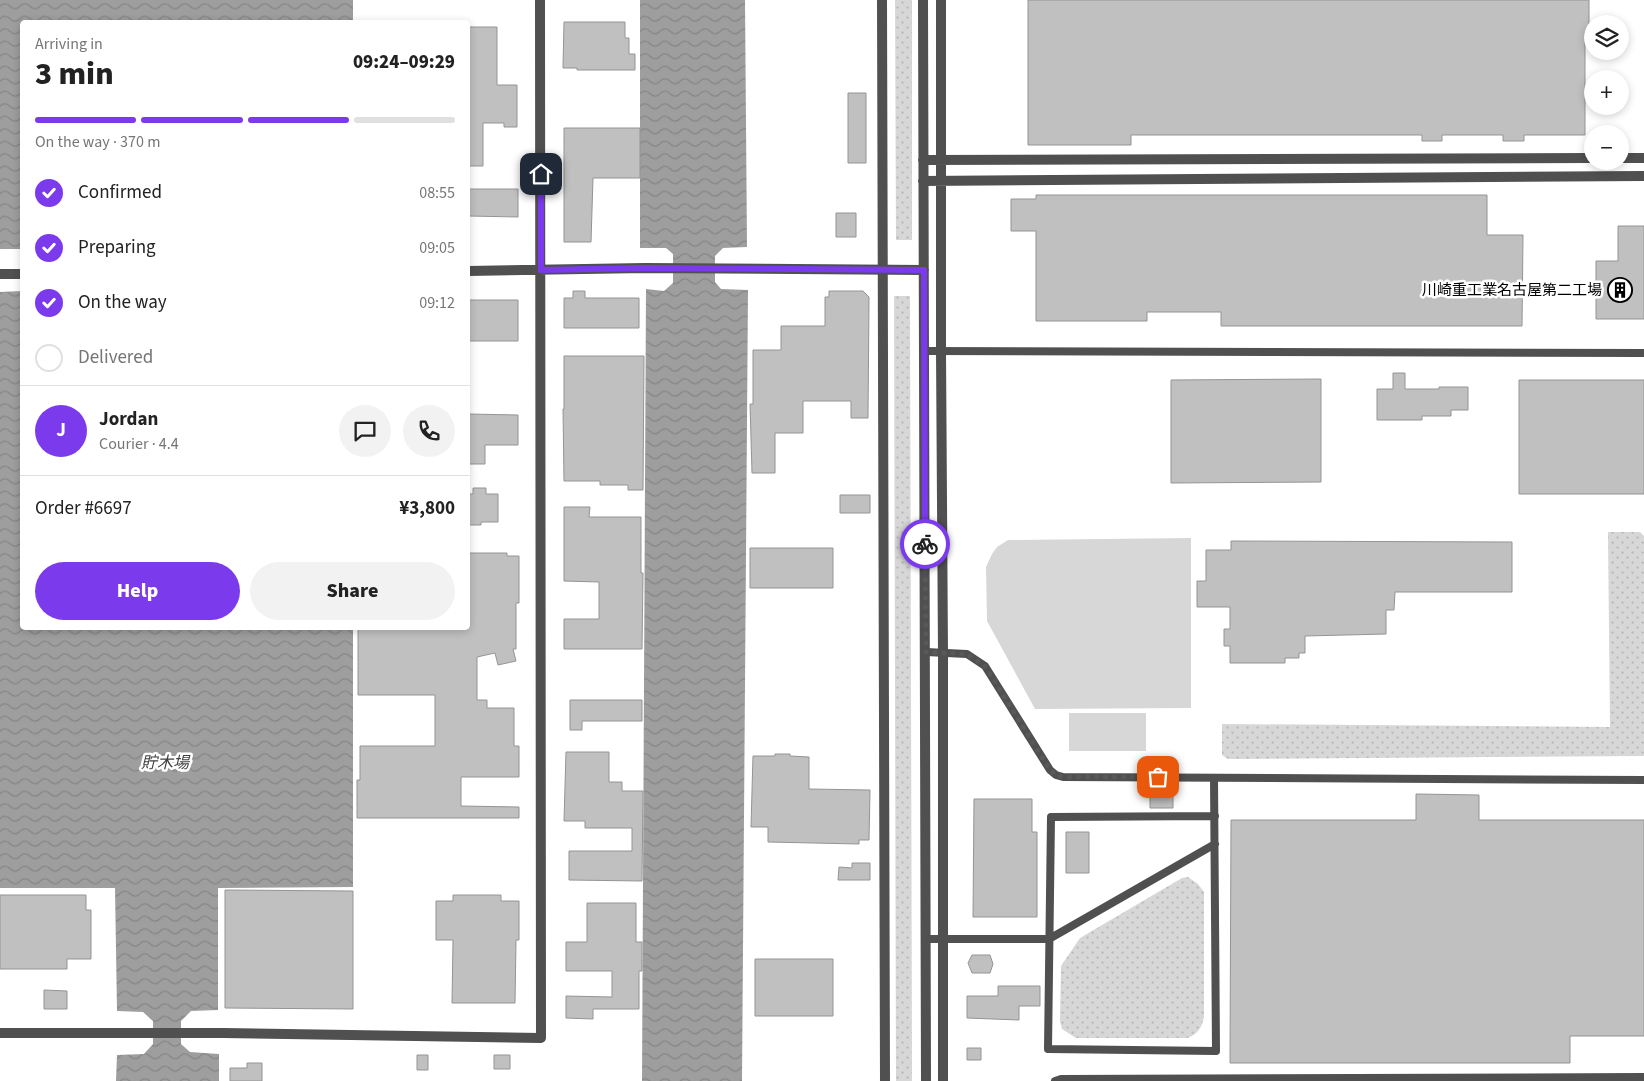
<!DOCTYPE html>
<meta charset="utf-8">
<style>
:root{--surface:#fff;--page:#f2f2f2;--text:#222;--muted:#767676;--line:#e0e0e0;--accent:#7c3aed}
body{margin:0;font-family:"Source Sans 3","Noto Sans JP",sans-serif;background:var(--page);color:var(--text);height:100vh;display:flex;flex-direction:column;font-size:19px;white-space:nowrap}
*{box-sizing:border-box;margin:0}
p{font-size:16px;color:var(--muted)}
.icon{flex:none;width:28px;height:28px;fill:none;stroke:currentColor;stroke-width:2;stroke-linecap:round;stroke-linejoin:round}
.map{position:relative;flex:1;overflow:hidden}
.side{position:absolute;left:20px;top:20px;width:450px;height:610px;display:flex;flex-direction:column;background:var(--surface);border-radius:5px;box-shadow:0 2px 8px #0003}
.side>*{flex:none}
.fabs{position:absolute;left:1584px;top:15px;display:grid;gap:10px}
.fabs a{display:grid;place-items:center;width:45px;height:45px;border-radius:50%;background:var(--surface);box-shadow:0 2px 8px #0003;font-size:25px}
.pin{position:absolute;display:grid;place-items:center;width:42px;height:42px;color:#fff;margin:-21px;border-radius:10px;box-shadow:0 2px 8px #0006}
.courier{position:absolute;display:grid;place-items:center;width:50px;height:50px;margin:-25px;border:4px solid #7c3aed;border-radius:50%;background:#fff;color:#222;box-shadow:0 1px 6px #0007}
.head em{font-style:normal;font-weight:800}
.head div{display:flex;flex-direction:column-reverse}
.head{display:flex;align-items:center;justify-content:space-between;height:85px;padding:0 15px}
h1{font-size:32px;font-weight:800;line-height:38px}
.bar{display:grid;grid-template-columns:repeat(4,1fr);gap:8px 5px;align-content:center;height:60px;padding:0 15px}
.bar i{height:6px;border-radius:4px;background:var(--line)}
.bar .on{background:var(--accent)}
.bar p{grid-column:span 4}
.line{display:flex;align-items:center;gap:12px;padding:0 15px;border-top:1px solid var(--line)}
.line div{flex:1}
.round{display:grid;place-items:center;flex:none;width:52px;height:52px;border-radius:26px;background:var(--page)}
ol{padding:0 15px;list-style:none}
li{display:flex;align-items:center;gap:15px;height:55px}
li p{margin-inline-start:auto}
li .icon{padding:5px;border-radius:50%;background:var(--accent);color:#fff;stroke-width:4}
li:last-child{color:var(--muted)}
li i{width:28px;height:28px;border:2px solid var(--line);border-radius:50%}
.action{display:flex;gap:10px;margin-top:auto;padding:10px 15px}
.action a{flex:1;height:58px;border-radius:30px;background:var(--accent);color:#fff;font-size:20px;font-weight:800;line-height:58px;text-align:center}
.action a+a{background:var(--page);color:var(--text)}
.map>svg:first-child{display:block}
.grass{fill:url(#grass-dots)}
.pitch{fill:#d7d7d7}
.water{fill:url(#water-waves)}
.building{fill:#c0c0c0;stroke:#949494}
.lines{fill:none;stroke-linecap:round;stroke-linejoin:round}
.service{stroke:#505050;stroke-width:8}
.minor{stroke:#505050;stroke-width:10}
.tertiary{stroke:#505050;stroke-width:10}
.done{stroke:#595959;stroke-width:5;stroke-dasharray:0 9}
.route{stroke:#7c3aed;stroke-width:6}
.labels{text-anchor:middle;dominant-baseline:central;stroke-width:5;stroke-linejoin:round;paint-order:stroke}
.poi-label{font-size:15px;fill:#000;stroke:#fff;text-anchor:end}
.water-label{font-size:16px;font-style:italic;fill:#3f3f3f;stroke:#fff}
</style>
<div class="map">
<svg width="1644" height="1081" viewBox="0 0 1644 1081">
<defs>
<pattern id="grass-dots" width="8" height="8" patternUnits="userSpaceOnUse" patternTransform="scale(1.25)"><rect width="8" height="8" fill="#d7d7d7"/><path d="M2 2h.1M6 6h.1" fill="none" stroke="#b7b7b7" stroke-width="1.8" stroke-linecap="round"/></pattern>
<pattern id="water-waves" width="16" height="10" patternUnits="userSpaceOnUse" patternTransform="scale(1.25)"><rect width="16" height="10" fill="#9e9e9e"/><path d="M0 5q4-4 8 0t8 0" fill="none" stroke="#868686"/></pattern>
</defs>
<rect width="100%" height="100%" fill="#fff"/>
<path class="grass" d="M895,0H912V240H896Z
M894,296H910L912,1081H896Z
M1608,532H1640L1644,536V756L1228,759L1222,755V724L1610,727Z
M1188,877L1198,884L1204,892V1017C1202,1027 1198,1034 1188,1038H1076L1062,1029L1060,1021L1061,966L1080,938L1182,878Z"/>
<path class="pitch" d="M1191,538V708L1035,709L987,621L986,567L992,554L997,547L1008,540Z
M1069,713H1146V751H1069Z"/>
<path class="water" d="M0,0H353V22H22V249H0Z
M640,0H745L747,247L723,248L715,256V282L721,289L748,290L742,1081H642L646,289L664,291L673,283V254L666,248H640Z
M22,291V628H353V887L218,888V1010L191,1011L181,1021V1044L190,1052L219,1054V1081H116L117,1055L144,1054L153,1044V1021L143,1012L117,1011L115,888H0V292Z"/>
<path class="building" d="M1028,0H1589V32H1585V135H1524V141H1503V135H1442V141H1422V135H1131V145H1028Z
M564,22H625V38H629V54H635V70H577V68H563Z
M468,27H497V85H517V127H504V123H483V166H468Z
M848,93H866V163H848Z
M564,128H640V178H593L591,242H564Z
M468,189H518V217L468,216Z
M1036,195H1487V235H1523L1522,326H1221V312H1147V321H1036V231H1011V199H1036Z
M836,213H856V237H836Z
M1618,226H1644V319H1596V261H1618Z
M573,291H585V298H639V328H564V298H573Z
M829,291H863L869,297L868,418H851V401H803V433H775V473H752L750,404H753V350H781V326H825V297H829Z
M468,300H518V341H468Z
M564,356H644L643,490H628V485H600V481H564L563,409H564Z
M1393,373H1405V389H1439V387H1468V410H1451V416H1422V420H1377V389H1393Z
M1321,379V482L1171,483V380Z
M1519,380H1644V494H1519Z
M468,414L518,415V445H485V464H468Z
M473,488H486V494H498V522H481V525H468V494H473Z
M840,495H870V513H840Z
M564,507H590L589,517H641V573H643L642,649H564V619H599V582L564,581Z
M1231,541L1512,542V592H1395L1394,610H1386V634L1305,636V653H1299V658H1285V663H1230V646H1224V629H1230V607H1197V581H1206V550H1231Z
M750,548H833V588H750Z
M468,553H507V556H519V603H516V649H513L516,661L498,665L495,653L477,657V700H487V708H514V746H519V777H461V806L519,807V818H357V780H360V746H435V695H358V628H468Z
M570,700H642V721H582V730H570Z
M566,752H609V782H622V791H643L642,881L569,880V851H632V828H585V821H564Z
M775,754H790V756L809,757V789L870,790L869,840H859V844L768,842V827H751L753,756H775Z
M1150,791H1173V808H1150Z
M1416,794L1479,795V820H1644V1036H1570V1063H1230L1231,820H1416Z
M974,799H1032V832H1037V917H973Z
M1066,832H1089V873H1066Z
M852,863H870V880H838L839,867L852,868Z
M225,890L353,891V1009L225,1008Z
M0,895H86V910H91V959H67V969H0Z
M453,895H501V901H519V940H516L515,1003H452L453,940H436V901H453Z
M587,903H636V942H642V971H639V1009H593V1019L566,1018V996L612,997V971H566V942H587Z
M972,955H990L993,964L990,973H972L968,963Z
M755,959H833V1016H755Z
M998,986H1040V1006H1019V1020L967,1018V996H998Z
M44,990L67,991V1009H44Z
M967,1048H981V1060H967Z
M417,1055H428V1070H417Z
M494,1055H510V1069H494Z
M247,1063H262V1081H230V1068H247Z"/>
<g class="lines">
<path class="service" d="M924,351L1644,353
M926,652L967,654L985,666L1050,770L1056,775L1063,777L1644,780
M1214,778L1216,1051L1048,1049L1051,817L1215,816
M926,939H1049L1215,844
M1055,1081L1061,1079L1644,1077"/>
<path class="minor" d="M882,0L885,1081"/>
<path class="tertiary" d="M923,0L926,1081
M941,0V351L943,653V1081
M1620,158H1644
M923,160L1592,158
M923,181L1644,176
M468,271L645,268L924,270
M0,274H22
M0,1033H223L541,1038L540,0"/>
</g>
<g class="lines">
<path class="done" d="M925,544L926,652L967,654L985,666L1050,770L1056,775L1063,777H1158"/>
<path class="route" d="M541,174V270L645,268L924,270L925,544"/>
</g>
<defs>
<symbol id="building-ring" viewBox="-11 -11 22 22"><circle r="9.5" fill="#fff" stroke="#000" stroke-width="1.5"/><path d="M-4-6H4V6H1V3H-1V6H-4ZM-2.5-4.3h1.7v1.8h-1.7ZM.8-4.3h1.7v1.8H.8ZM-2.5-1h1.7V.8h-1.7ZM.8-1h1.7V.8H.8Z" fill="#000"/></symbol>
</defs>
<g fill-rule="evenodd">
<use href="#building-ring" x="1606" y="276" width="28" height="28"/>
</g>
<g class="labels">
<g class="poi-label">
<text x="1602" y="290">川崎重工業名古屋第二工場</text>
</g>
<g class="water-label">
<text x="165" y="763">貯木場</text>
</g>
</g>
</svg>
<div class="fabs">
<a><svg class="icon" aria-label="layers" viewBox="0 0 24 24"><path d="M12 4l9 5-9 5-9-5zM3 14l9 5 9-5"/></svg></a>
<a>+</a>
<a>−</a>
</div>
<div class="pin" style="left:1158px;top:777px;background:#ea580c"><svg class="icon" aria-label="bag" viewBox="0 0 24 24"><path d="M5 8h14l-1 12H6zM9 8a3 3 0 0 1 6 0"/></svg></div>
<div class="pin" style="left:541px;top:174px;background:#1f2937"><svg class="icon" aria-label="home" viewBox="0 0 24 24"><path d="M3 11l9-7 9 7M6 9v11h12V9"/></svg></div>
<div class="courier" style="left:925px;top:544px"><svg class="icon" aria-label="bike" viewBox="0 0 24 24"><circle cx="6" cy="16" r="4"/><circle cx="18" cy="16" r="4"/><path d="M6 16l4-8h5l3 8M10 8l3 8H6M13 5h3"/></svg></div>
<section class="side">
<div class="head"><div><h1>3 min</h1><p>Arriving in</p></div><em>09:24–09:29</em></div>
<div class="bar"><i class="on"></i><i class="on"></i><i class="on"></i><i></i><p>On the way · 370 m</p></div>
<ol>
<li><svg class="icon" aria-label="check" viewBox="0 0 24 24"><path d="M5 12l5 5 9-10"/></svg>Confirmed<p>08:55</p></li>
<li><svg class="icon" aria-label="check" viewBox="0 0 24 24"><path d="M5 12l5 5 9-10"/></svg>Preparing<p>09:05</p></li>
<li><svg class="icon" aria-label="check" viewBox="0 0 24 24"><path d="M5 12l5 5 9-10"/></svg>On the way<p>09:12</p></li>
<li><i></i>Delivered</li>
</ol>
<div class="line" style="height:90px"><b class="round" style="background:var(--accent);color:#fff">J</b><div><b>Jordan</b><p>Courier · 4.4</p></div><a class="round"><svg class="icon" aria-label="chat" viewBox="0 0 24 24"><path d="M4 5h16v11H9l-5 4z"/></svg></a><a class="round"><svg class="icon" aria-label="phone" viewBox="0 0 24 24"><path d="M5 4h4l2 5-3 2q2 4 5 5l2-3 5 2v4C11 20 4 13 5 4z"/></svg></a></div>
<div class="line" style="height:65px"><div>Order #6697</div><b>¥3,800</b></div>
<div class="action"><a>Help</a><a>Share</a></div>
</section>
</div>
